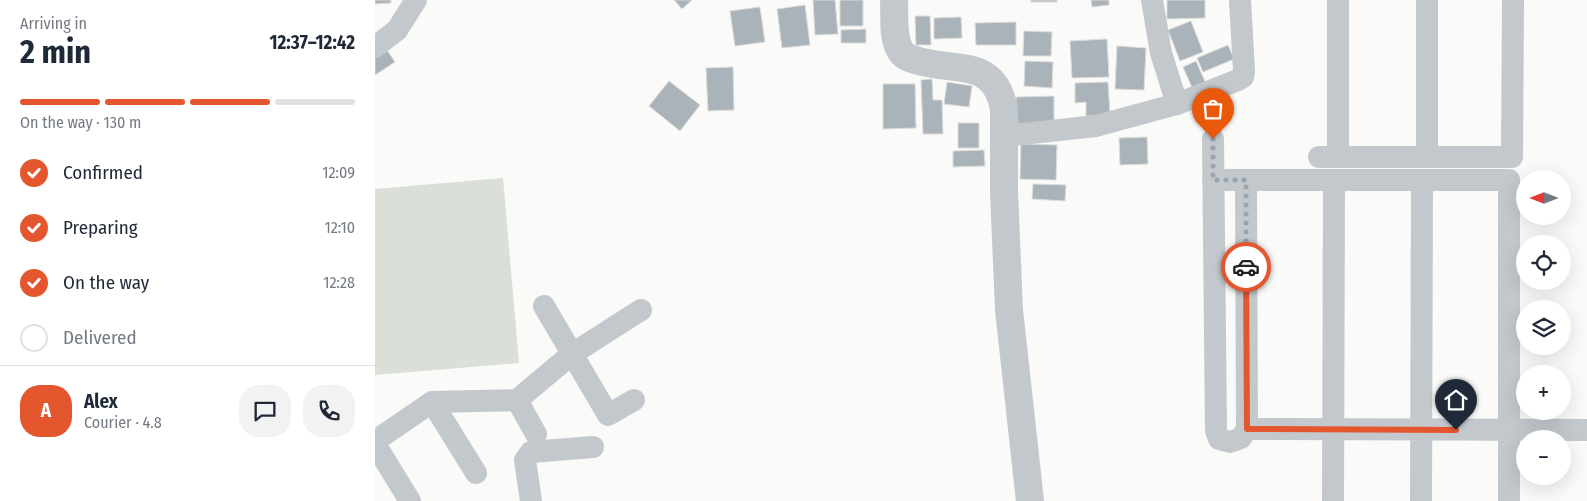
<!DOCTYPE html>
<meta charset="utf-8">
<style>
:root{--surface:#fff;--page:#f2f2f3;--text:#1f2937;--muted:#747a83;--line:#e0e1e3;--accent:#e4572e}
body{margin:0;font-family:"Fira Sans Condensed",sans-serif;background:var(--page);color:var(--text);height:100vh;display:flex;flex-direction:column;font-size:19px;white-space:nowrap}
*{box-sizing:border-box;margin:0}
p{font-size:16px;color:var(--muted)}
.icon{flex:none;width:28px;height:28px;fill:none;stroke:currentColor;stroke-width:2;stroke-linecap:round;stroke-linejoin:round}
.map{position:relative;flex:1;overflow:hidden}
.side{display:flex;flex-direction:column;background:var(--surface);width:375px}
.side>*{flex:none}
.needle{width:32px;rotate:270deg}
.buttons{position:absolute;left:1141px;top:170px;display:grid;gap:10px}
.buttons a{display:grid;place-items:center;width:55px;height:55px;border-radius:50%;background:var(--surface);box-shadow:0 5px 20px #0002;font-size:25px}
.pin{position:absolute;display:grid;place-items:center;width:42px;height:42px;color:#fff;margin:-51px -21px;border-radius:50% 50% 50% 0;rotate:-45deg;box-shadow:0 0 5px #0007}
.pin .icon{rotate:45deg}
.courier{position:absolute;display:grid;place-items:center;width:50px;height:50px;margin:-25px;border:4px solid #e4572e;border-radius:50%;background:#fff;color:#222;box-shadow:0 1px 6px #0007}
.summary em{font-style:normal;font-weight:700}
.summary div{display:flex;flex-direction:column-reverse}
.summary{display:flex;align-items:center;justify-content:space-between;height:85px;padding:0 20px}
h1{font-size:32px;font-weight:700;line-height:38px}
.bar{display:grid;grid-template-columns:repeat(4,1fr);gap:8px 5px;align-content:center;height:60px;padding:0 20px}
.bar i{height:6px;border-radius:4px;background:var(--line)}
.bar .active{background:var(--accent)}
.bar p{grid-column:span 4}
.line{display:flex;align-items:center;gap:12px;padding:0 20px;border-top:1px solid var(--line)}
.line div{flex:1}
.round{display:grid;place-items:center;flex:none;width:52px;height:52px;border-radius:20px;background:var(--page)}
ol{padding:0 20px;list-style:none}
li{display:flex;align-items:center;gap:15px;height:55px}
li p{margin-inline-start:auto}
li .icon{padding:5px;border-radius:50%;background:var(--accent);color:#fff;stroke-width:4}
li:last-child{color:var(--muted)}
li i{width:28px;height:28px;border:2px solid var(--line);border-radius:50%}
main{display:flex;flex:1;min-height:0}
.map>svg:first-child{display:block}
.green{fill:#dadfd7}
.building{fill:#aab3b9;stroke:#dcdcda}
.lines{fill:none;stroke-linecap:round;stroke-linejoin:round}
.minor{stroke:#c3c8cc;stroke-width:22}
.tertiary{stroke:#c3c8cc;stroke-width:28}
.done{stroke:#99a4ac;stroke-width:5;stroke-dasharray:0 9}
.route{stroke:#e4572e;stroke-width:6}
</style>
<main>
<section class="side">
<div class="summary"><div><h1>2 min</h1><p>Arriving in</p></div><em>12:37–12:42</em></div>
<div class="bar"><i class="active"></i><i class="active"></i><i class="active"></i><i></i><p>On the way · 130 m</p></div>
<ol>
<li><svg class="icon" aria-label="check" viewBox="0 0 24 24"><path d="M5 12l5 5 9-10"/></svg>Confirmed<p>12:09</p></li>
<li><svg class="icon" aria-label="check" viewBox="0 0 24 24"><path d="M5 12l5 5 9-10"/></svg>Preparing<p>12:10</p></li>
<li><svg class="icon" aria-label="check" viewBox="0 0 24 24"><path d="M5 12l5 5 9-10"/></svg>On the way<p>12:28</p></li>
<li><i></i>Delivered</li>
</ol>
<div class="line" style="height:90px"><b class="round" style="background:var(--accent);color:#fff">A</b><div><b>Alex</b><p>Courier · 4.8</p></div><a class="round"><svg class="icon" aria-label="chat" viewBox="0 0 24 24"><path d="M4 5h16v11H9l-5 4z"/></svg></a><a class="round"><svg class="icon" aria-label="phone" viewBox="0 0 24 24"><path d="M5 4h4l2 5-3 2q2 4 5 5l2-3 5 2v4C11 20 4 13 5 4z"/></svg></a></div>
</section>
<div class="map">
<svg width="1212" height="501" viewBox="0 0 1212 501">
<rect width="100%" height="100%" fill="#fafaf8"/>
<path class="green" d="M128,178L144,363L0,375V189Z"/>
<path class="building" d="M0,0H16V3L0,4Z
M299,0H317L307,9Z
M438,0H460L463,34L440,35Z
M465,0H488V26H465Z
M656,0H682V2H656Z
M716,0H734V5L717,7Z
M792,0H830V18L792,19Z
M430,5L435,45L407,48L402,9Z
M385,7L390,42L360,46L355,11Z
M540,16H555L556,45H541Z
M586,17L587,38L559,39V18Z
M816,21L828,52L805,61L793,30Z
M641,22V45H601L600,23Z
M491,29V43H466V30Z
M649,31L677,32L676,56H648Z
M732,39L734,77L697,78L695,41Z
M853,45L859,59L828,72L822,58Z
M742,46L771,48L769,90L740,89Z
M10,47L20,62L0,75V54Z
M650,61L678,62L677,88L649,86Z
M821,61L832,86L819,92L808,67Z
M358,67L359,110L333,111L331,68Z
M557,79L558,100H567L568,134H548L546,80Z
M294,81L325,105L305,131L274,106Z
M572,82L597,86L594,107L569,104Z
M733,82L735,115L711,116V102L700,103V83Z
M508,84H540L541,128L508,129Z
M679,96V124H641V97Z
M583,123H604V148H583Z
M772,137L773,164L745,165L744,138Z
M646,144L682,145L681,180L645,179Z
M609,150L610,166L578,167V151Z
M658,184L691,185L690,201L657,199Z"/>
<g class="lines">
<path class="minor" d="M777,0L786,53L802,104
M1052,0V157
M0,47L22,30L41,0
M629,136L721,126L802,104L863,80L868,77L869,71L865,0
M838,139L841,431L844,439L855,442L866,438L872,429L871,180
M944,157H1137L1138,0
M963,157V0
M838,180H1134V501
M169,306L233,415L259,400
M142,400L161,434
M57,402L101,473
M872,429L1212,430
M0,441L57,402L142,400L197,354L266,310
M0,444L35,501
M156,501L150,460L156,452L218,447
M958,501L959,180
M1046,501L1047,180"/>
<path class="tertiary" d="M519,0C520,15 517,36 525,50C528,56 534,58 540,60C579,73 619,56 629,109V192L634,310L655,501"/>
</g>
<g class="lines">
<path class="done" d="M838,139V180H871V267"/>
<path class="route" d="M871,267L872,429L1081,430"/>
</g>
</svg>
<div class="buttons">
<a><svg class="needle" viewBox="-14 -14 28 28"><path d="M0-13l5 13h-10z" fill="#e53935"/><path d="M0 13l5-13h-10z" fill="#747a83"/></svg></a>
<a><svg class="icon" aria-label="locate" viewBox="0 0 24 24"><circle cx="12" cy="12" r="6"/><path d="M12 2v4M12 18v4M2 12h4M18 12h4"/></svg></a>
<a><svg class="icon" aria-label="layers" viewBox="0 0 24 24"><path d="M12 4l9 5-9 5-9-5zM3 14l9 5 9-5"/></svg></a>
<a>+</a>
<a>−</a>
</div>
<div class="pin" style="left:838px;top:139px;background:#ea580c"><svg class="icon" aria-label="bag" viewBox="0 0 24 24"><path d="M5 8h14l-1 12H6zM9 8a3 3 0 0 1 6 0"/></svg></div>
<div class="pin" style="left:1081px;top:430px;background:#1f2937"><svg class="icon" aria-label="home" viewBox="0 0 24 24"><path d="M3 11l9-7 9 7M6 9v11h12V9"/></svg></div>
<div class="courier" style="left:871px;top:267px"><svg class="icon" aria-label="car" viewBox="0 0 24 24"><path d="M5 17H2v-5l4-1 3-4h7l3 4 3 1v5h-3M9 17h6M6 11h13"/><circle cx="7" cy="17" r="2"/><circle cx="17" cy="17" r="2"/></svg></div>
</div>
</main>
